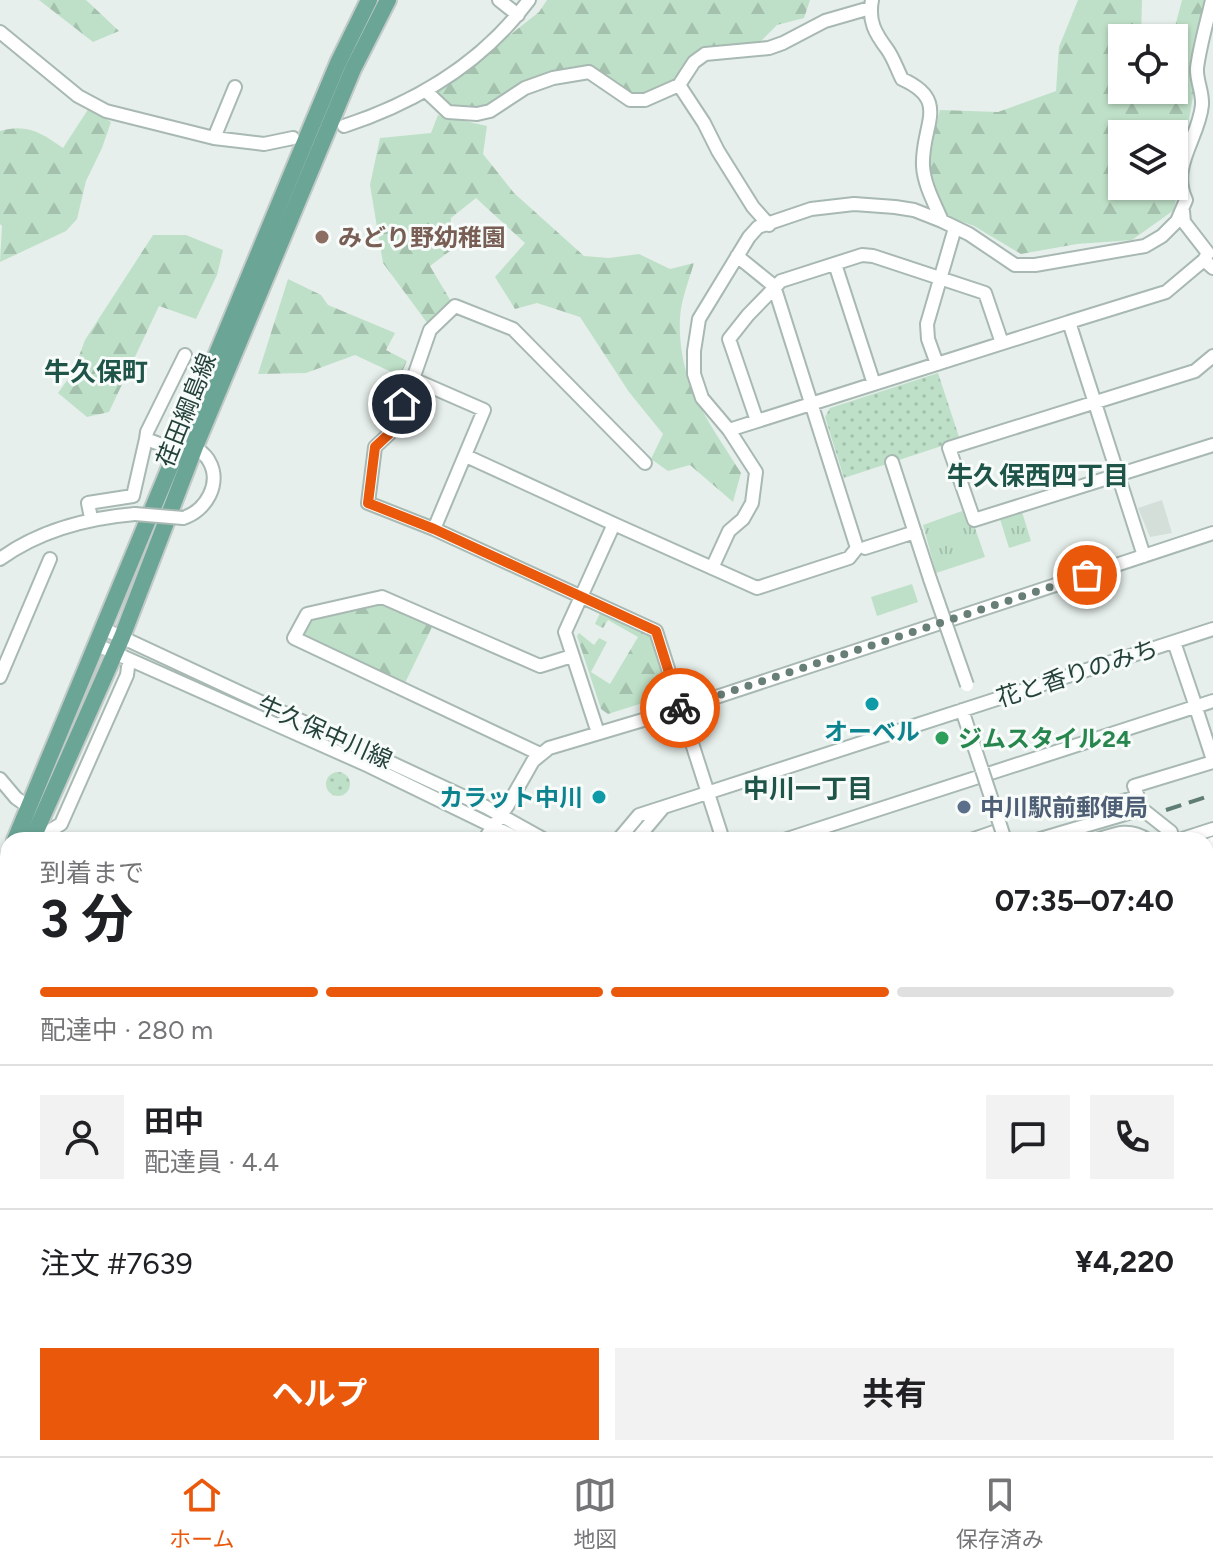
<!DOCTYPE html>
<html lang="ja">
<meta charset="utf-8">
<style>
:root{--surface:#fff;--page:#f2f2f2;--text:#202124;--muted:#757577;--line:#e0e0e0;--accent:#ea580c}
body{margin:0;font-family:Figtree,"Noto Sans JP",sans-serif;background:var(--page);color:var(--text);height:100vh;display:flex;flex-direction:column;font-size:30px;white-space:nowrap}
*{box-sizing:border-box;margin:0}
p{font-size:26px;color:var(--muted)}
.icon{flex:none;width:44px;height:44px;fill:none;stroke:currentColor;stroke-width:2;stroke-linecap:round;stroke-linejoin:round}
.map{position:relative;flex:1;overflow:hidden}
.sheet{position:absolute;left:0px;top:832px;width:1214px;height:624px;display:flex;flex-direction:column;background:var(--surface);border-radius:24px 24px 0 0;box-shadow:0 2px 6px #0004}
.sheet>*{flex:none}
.tools{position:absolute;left:1108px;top:24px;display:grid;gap:16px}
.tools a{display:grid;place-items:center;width:80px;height:80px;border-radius:0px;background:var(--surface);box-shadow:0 2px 6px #0004;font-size:40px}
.pin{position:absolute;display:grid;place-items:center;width:68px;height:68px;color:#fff;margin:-34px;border:4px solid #fff;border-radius:50%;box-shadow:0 2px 8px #0007}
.courier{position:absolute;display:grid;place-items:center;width:80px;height:80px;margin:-40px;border:6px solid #ea580c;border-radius:50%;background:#fff;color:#222;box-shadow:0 2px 10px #0007}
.overview em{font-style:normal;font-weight:700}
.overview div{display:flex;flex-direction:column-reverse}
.overview{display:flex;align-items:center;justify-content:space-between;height:136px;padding:0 40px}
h1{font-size:52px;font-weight:700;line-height:60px}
.bar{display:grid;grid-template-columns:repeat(4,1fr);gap:12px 8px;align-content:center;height:96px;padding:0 40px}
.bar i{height:10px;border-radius:6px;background:var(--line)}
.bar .current{background:var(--accent)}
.bar p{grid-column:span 4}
.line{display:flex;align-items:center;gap:20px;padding:0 40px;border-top:2px solid var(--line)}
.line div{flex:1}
.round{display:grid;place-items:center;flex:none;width:84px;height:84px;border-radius:0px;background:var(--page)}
.primary-button{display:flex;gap:16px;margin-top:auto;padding:16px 40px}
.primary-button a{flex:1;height:92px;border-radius:0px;background:var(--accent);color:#fff;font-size:32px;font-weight:700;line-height:92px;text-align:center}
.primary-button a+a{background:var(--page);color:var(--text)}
.dock{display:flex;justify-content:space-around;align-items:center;height:112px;border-top:2px solid var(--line);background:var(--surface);font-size:22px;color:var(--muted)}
.dock a{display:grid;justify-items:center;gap:4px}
.dock .current{color:var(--accent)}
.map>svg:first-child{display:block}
.built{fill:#d4dfda}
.grass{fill:url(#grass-tufts)}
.forest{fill:url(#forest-firs);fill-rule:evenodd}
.park{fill:url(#park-dots)}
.garden{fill:#bfe0c8}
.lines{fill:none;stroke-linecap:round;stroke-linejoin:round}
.minor-casing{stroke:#a8b8b2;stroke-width:16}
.major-casing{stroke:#c2cac8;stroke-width:20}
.minor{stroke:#fff;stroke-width:12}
.major{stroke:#6aa596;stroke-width:16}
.rail{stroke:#5f7d75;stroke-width:4;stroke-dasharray:16 8;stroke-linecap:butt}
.minor-bridge-casing{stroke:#a8b8b2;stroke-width:16;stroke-linecap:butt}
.minor-bridge{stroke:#fff;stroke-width:12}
.done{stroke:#687f78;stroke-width:8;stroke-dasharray:0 14.4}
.route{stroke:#ea580c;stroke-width:10}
.education-dot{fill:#8d6e63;stroke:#f7fbf9;stroke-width:3}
.culture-dot{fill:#0f9aa8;stroke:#f7fbf9;stroke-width:3}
.leisure-dot{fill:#2e9e5b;stroke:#f7fbf9;stroke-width:3}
.service-dot{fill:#5c6f8a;stroke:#f7fbf9;stroke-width:3}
.labels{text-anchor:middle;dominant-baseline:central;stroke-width:6;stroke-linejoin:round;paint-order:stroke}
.education-label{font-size:24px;font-weight:bold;fill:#785e54;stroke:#f7fbf9;text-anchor:start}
.street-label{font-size:24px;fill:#24423a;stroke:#f7fbf9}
.culture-label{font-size:24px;font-weight:bold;fill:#0d838f;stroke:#f7fbf9}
.leisure-label{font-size:24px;font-weight:bold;fill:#27864d;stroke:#f7fbf9;text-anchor:start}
.service-label{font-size:24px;font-weight:bold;fill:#4e5e75;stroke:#f7fbf9;text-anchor:start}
.neighbourhood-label{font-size:26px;font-weight:bold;fill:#1f5548;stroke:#f7fbf9}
</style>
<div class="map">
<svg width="1213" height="1456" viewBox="0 0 1213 1456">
<defs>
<pattern id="grass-tufts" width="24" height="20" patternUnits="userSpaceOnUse" patternTransform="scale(2)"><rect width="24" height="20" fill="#bfe0c8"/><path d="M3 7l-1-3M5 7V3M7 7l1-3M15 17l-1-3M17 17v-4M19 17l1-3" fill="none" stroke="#a4c1ad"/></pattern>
<pattern id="forest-firs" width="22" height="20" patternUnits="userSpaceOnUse" patternTransform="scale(2)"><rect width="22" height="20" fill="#bfe0c8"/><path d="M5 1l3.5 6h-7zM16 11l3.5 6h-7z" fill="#a4c1ad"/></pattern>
<pattern id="park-dots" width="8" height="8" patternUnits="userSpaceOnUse" patternTransform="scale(2)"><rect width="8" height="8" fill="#bfe0c8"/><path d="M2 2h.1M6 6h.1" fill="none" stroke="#a4c1ad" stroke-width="1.8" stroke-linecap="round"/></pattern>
</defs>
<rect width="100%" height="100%" fill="#e6efeb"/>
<path class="built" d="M1162,500L1172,533L1150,537L1138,508Z
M1213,1254V1427L1206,1411V1257Z"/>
<path class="grass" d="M962,511L967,523L970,522L975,528L985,557L936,573L923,525Z
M1022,512L1031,541L1009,548L1000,519Z
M1077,1448H1126L1135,1456H1083Z"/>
<path class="forest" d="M39,0H86L119,31L93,42Z
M547,0H810L804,18L777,25L754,48L687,66L675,83L647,93H629L599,71L561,69L473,112L449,110L436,93L539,12Z
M1078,0H1142L1141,38H1122V90H1174V38H1172L1182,0H1209L1174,210L1132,240L1077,244L1021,254L974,226L941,214L927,162L940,110L998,112L1056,91L1059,47ZM1122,134H1174V186H1122Z
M89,108L111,122L102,148L86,181L77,219L66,231L0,262L2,226L0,224V131C27,123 42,133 63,148Z
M438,115L487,126L483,154L514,193L584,256L609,258L639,254L670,269L694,263C689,280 681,300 680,318C677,383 709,421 741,473L733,502L690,465L668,471L651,459L663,434L629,392L580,317L537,303L515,309L495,277L525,243L476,198L451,218L450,251L430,266L452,303L428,324L383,263L370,185L380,138L431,133Z
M153,235H186L223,250L217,275L196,319L159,306L109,412L87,417L58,393L73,372L85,340Z
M288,279L321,295L328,305L395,333L386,350L407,361L400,376L355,355L306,373L258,374Z
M380,601L433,625L405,683L301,634L308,620Z
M601,611L643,630L653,638L668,695L608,714L601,709L577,636L579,633L594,645L599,638L607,642L591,672L610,684L638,637L608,620L603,628L595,624Z"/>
<path class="park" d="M938,373L960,440L844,478L825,417L830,408Z
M326 784a12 12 0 1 1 24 0a12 12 0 1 1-24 0Z
M616,1448H691L667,1456H618Z"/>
<path class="garden" d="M912,584L918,602L877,616L871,597Z"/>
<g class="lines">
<defs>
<path id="minor" d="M499,0L518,15
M872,0C868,21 875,33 887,49C893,57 897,69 902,79C951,101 921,125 923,166C924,185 935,204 942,221
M0,32L78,96L106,111L214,138L264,144L293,138
M679,85L704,123L718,151L753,207L769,225
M427,92L448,112L477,114L490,111L525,88L553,78L589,72L630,100H645L679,85L694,62L705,54L769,48L783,43L825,21L870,8
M344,126C417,102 483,62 529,0
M214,138L235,87
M1183,211L1184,222L1208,253L1204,260
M835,264L874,384
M1069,322L1166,292L1204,260L1213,268
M1213,356L1195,371L949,448L974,520L1213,445
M937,364L928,339L927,324L955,228
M413,379L430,330L455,306L513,329L645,463
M757,421L729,339L748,315L781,281L862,255L873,256L985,293L1002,343
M729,430L1069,322L1144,556
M178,451L146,439L147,432L185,355
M466,456L614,524
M892,462L930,579
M91,518L88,503L133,496L146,439
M183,518C206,511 222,483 209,461C206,455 200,451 195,447
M434,529L484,410L413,379L389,434L375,447L368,503L434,529L656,631L723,840
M865,548L915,532
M0,559C40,530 87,518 135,514
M712,568L729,531L743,519L752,503L756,472L729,430L702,398L694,374V351L699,319L749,237L758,227L811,209L854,204L895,207L914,210L942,221L969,234L1015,265H1035L1145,246L1162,236L1177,221L1186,200C1170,166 1199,138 1202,105C1203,92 1196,80 1197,68C1200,45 1207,22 1212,0
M104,629L486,807L545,840
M1174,642L1194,701
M97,645L369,766L521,840
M0,677L50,559
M962,710L982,770
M1197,711L1213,760
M598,733L565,632L614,524L757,588L849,558L857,548L774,286L737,256
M540,754L294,638L307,614L382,597L540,666L572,656
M0,779L16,798L29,807
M713,791L1213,629
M1139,802L1142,809L1171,832
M1096,808L1138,797L1134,786L1213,762
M39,823L46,840
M51,830L61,824L127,675L128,667
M484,840L508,805L533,761L549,748L680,709L1213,533
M618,840L639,815L704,794
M636,840L662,809
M784,840L1213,701
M971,840L994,832L995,836L1000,834
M1037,840L1142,809
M1097,840C1117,833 1129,828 1148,840
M1179,840L1213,829
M1206,846L1213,843
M8,1031V1077
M1206,1078L1213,1084
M1206,1146L1213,1144
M1206,1167L1213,1165
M1206,1250L1213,1248
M0,1284L8,1275
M115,1448L116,1456
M197,1448L199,1456
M402,1448L404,1456
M461,1448L463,1456
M510,1448L513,1456
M1068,1448L1074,1456
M1199,1448L1213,1454
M280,1456L309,1448
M535,1456L562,1448
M684,1456L710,1448
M821,1456L822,1448
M835,1456L836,1448
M985,1456L1009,1448"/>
<path id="major" d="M15,840L307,137L338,63L369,0
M32,840L122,637L195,447L353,69L388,0
M0,876L8,857
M0,917L8,897"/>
</defs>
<use href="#minor" class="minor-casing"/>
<use href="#major" class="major-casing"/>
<use href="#minor" class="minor"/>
<use href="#major" class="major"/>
<path class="rail" d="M1166,810L1209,796
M0,1313L8,1304"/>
<defs>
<path id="minor-bridge" d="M135,514L183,518
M930,579L967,685
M982,770L1005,840"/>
</defs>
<use href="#minor-bridge" class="minor-bridge-casing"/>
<use href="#minor-bridge" class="minor-bridge"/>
</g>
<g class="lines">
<path class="done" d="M680,708L1087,575"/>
<path class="route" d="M402,404L389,434L375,447L368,503L434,529L656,631L680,708"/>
</g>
<circle class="education-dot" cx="322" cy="237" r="8"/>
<g class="culture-dot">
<circle cx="872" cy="704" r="8"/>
<circle cx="599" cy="797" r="8"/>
</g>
<circle class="leisure-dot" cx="942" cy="738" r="8"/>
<circle class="service-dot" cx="964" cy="807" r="8"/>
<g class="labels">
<g class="education-label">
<text x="338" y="237">みどり野幼稚園</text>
</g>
<g class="street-label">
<text transform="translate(186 410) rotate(-68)">荏田綱島線</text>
<text transform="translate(1077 673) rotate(-18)">花と香りのみち</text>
<text transform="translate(325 732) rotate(24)">牛久保中川線</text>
</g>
<g class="culture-label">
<text x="872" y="731">オーベル</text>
<text x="583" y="797" text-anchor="end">カラット中川</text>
</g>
<g class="leisure-label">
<text x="958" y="738">ジムスタイル24</text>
</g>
<g class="service-label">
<text x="980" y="807">中川駅前郵便局</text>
</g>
<g class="neighbourhood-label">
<text x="96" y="372">牛久保町</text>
<text x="1038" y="476">牛久保西四丁目</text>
<text x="808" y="789">中川一丁目</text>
</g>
</g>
</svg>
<div class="tools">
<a><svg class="icon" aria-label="locate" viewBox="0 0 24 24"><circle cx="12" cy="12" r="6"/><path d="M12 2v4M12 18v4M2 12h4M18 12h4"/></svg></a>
<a><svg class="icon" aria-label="layers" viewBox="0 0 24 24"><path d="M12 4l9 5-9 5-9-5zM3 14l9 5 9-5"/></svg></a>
</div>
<div class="pin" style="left:1087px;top:575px;background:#ea580c"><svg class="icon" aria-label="bag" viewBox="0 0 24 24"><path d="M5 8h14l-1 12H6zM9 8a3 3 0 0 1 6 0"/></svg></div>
<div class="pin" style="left:402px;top:404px;background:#1f2937"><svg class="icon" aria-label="home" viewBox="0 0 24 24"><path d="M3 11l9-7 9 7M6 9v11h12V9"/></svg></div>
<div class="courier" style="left:680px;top:708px"><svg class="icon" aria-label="bike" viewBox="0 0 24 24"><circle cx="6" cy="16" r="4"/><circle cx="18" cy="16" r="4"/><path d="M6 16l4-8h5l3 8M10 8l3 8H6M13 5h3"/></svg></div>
<section class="sheet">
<div class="overview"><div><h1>3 分</h1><p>到着まで</p></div><em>07:35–07:40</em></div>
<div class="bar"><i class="current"></i><i class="current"></i><i class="current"></i><i></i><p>配達中 · 280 m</p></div>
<div class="line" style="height:144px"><a class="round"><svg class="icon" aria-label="person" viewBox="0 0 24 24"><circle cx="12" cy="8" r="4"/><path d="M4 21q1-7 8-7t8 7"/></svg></a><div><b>田中</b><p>配達員 · 4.4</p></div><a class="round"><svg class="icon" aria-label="chat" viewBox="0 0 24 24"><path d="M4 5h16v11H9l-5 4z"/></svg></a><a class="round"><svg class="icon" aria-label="phone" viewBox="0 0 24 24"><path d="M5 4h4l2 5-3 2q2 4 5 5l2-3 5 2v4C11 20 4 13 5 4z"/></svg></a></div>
<div class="line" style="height:104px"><div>注文 #7639</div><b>¥4,220</b></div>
<div class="primary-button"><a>ヘルプ</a><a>共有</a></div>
</section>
</div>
<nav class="dock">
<a class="current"><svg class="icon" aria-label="home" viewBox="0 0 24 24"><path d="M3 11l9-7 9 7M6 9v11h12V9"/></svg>ホーム</a>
<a><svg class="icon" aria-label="map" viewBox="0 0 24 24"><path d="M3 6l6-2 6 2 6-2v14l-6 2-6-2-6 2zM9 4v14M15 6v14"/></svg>地図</a>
<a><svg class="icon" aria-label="saved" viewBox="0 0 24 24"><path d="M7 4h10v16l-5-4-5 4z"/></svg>保存済み</a>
</nav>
